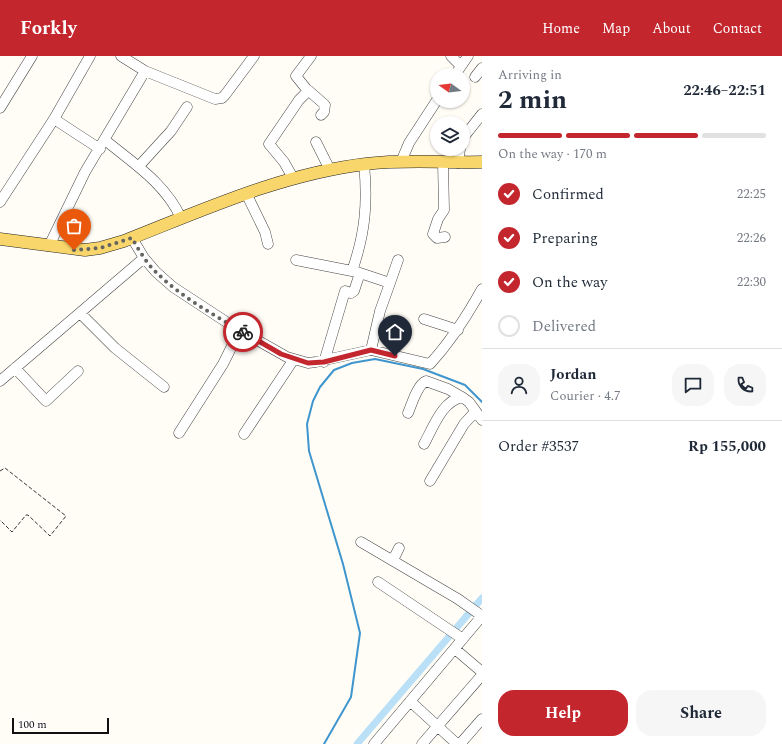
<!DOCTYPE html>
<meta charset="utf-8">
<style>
:root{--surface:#fff;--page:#f6f6f7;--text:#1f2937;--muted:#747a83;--line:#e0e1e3;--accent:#c4262e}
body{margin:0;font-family:Spectral,serif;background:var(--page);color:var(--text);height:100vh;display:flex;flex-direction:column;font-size:15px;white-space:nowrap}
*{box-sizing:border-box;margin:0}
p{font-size:13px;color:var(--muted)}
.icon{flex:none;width:22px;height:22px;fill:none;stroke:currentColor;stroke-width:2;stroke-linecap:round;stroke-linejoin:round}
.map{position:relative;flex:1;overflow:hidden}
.side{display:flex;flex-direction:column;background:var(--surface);width:300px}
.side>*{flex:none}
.needle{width:26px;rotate:285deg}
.buttons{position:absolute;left:430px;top:12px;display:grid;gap:8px}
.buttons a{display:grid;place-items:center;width:40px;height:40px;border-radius:50%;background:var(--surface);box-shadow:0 1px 3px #0004;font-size:20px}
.scale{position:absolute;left:12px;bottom:10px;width:97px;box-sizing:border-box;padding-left:4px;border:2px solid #111;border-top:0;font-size:11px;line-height:14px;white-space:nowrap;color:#111;-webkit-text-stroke:3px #fff;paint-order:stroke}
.pin{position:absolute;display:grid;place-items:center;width:34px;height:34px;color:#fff;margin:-41px -17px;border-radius:50% 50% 50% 0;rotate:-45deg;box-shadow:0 0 4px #0007}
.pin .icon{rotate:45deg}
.courier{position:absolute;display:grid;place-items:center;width:40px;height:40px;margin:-20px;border:3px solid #c4262e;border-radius:50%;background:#fff;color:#222;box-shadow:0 1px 5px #0007}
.summary em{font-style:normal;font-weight:700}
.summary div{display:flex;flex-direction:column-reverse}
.summary{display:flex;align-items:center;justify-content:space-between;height:68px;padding:0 16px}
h1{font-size:26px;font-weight:700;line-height:30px}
.bar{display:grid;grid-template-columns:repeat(4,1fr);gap:6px 4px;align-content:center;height:48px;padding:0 16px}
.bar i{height:5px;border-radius:3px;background:var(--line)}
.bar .current{background:var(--accent)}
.bar p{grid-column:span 4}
.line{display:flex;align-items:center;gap:10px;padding:0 16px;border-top:1px solid var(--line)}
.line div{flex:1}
.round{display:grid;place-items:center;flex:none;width:42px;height:42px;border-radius:16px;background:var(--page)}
ol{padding:0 16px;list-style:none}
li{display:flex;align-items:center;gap:12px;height:44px}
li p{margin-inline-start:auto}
li .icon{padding:4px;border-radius:50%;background:var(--accent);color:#fff;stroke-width:4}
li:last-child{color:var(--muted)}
li i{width:22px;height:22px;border:2px solid var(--line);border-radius:50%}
.primary-button{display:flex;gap:8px;margin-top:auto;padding:8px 16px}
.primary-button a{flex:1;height:46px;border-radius:16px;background:var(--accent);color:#fff;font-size:16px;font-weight:700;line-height:46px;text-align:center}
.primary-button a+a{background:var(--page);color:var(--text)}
header{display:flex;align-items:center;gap:24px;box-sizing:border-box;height:56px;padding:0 20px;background:var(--accent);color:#fff}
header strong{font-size:19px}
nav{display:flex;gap:22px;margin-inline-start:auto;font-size:14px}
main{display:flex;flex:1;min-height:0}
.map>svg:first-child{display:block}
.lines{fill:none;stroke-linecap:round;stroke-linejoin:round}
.stream{stroke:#3f96cf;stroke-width:2}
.canal{stroke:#b9e0f7;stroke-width:7}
.minor-casing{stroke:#444;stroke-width:11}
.major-casing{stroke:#222;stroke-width:13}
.path{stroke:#333;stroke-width:1;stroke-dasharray:4 2;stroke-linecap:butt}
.minor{stroke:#fff;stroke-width:10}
.major{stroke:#f9d66b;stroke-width:12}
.done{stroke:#646461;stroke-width:4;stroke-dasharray:0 7.2}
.route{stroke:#c4262e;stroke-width:5}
</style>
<header>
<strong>Forkly</strong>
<nav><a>Home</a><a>Map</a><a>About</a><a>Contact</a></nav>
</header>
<main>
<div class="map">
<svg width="482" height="688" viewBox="0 0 482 688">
<rect width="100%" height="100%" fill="#fffdf5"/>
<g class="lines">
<path class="stream" d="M324,688L351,641L360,577L343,508L309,395L307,368L313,345L320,331L334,314L352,307L375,303L423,313L465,329L482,346"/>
<path class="canal" d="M357,688L482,542"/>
<defs>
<path id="minor" d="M121,0L145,15L215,43L222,42L225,39L254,0
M451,0L461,10
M455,19L468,0
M475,21L482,12
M308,34L325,49L324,56L321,59
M0,52L32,0
M54,63L100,93
M463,82L482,58
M105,84C134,108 165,127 181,162
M316,86L330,114
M401,106L409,87L437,44
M443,106L444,154L438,163L433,178L437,182L445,181
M458,107L460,93
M139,110L171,75L187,51
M293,122L284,106L269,88L299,44L308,35L296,20L311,0
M246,137L265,176L268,188
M0,146L54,63L90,0
M132,182L144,202
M49,190L85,116L145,15
M296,204L357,216L390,227L380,255L371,294
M352,215C365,178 368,147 364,108
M390,227L398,204
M80,257L115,292L164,331
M424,263L458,274
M324,306L345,235L351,237L354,235L360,217
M15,312L46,345L78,315
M0,325L144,202L156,216L173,231L234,271L287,301L308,307L316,306L371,294L430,308C451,285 467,260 482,233
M408,357C412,348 417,329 426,325L448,333L462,341
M179,377L223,308L240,274
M244,378L294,303
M424,388C433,372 442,345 462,341L469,346L482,364
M430,425L464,368L475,356
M361,486L458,543L482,560
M393,504L399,492
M378,526L463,583
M455,593L482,616
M410,645L457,688
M374,688L482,560
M422,688L482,619
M460,688L482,663"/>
<path id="major" d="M0,183L85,194L100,192L124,185C203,154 281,118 366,108C405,103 444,107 482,106"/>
</defs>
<use href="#minor" class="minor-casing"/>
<use href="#major" class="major-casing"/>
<path class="path" d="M0,415L5,412L66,460L50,480L28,459H26L12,476L0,464"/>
<use href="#minor" class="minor"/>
<use href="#major" class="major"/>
</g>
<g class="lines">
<path class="done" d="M74,194L100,192L132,182C139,194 146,207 157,217C181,241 214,259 243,276"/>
<path class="route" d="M243,276L281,298L308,307L324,306L371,294L395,300"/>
</g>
</svg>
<div class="buttons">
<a><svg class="needle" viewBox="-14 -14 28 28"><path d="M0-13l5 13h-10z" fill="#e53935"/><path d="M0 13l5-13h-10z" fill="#747a83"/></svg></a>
<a><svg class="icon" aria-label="layers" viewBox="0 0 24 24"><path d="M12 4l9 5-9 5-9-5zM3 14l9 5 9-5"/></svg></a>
</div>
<div class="scale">100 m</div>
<div class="pin" style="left:74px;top:194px;background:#ea580c"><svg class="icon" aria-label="bag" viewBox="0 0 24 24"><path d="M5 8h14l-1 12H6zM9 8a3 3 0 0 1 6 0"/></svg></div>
<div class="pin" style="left:395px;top:300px;background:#1f2937"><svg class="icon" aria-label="home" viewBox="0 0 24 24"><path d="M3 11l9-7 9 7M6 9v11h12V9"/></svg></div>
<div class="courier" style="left:243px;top:276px"><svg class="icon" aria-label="bike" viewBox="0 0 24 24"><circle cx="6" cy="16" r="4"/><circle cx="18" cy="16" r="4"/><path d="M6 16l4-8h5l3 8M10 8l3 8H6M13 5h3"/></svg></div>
</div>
<section class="side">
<div class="summary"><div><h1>2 min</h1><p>Arriving in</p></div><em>22:46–22:51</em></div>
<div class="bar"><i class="current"></i><i class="current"></i><i class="current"></i><i></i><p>On the way · 170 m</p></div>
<ol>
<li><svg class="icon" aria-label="check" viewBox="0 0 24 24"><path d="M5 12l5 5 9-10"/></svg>Confirmed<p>22:25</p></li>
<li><svg class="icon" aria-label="check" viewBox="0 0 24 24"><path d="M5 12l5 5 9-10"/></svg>Preparing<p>22:26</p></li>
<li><svg class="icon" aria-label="check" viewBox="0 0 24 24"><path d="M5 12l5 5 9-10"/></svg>On the way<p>22:30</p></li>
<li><i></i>Delivered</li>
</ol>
<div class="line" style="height:72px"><a class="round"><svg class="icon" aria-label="person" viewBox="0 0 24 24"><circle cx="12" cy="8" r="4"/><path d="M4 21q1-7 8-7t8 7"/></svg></a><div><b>Jordan</b><p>Courier · 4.7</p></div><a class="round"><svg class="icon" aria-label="chat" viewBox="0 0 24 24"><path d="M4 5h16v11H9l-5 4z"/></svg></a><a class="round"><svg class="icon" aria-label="phone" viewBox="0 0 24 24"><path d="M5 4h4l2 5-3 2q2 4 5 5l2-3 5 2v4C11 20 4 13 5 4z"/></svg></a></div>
<div class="line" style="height:52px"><div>Order #3537</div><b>Rp 155,000</b></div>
<div class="primary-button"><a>Help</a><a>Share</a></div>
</section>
</main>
